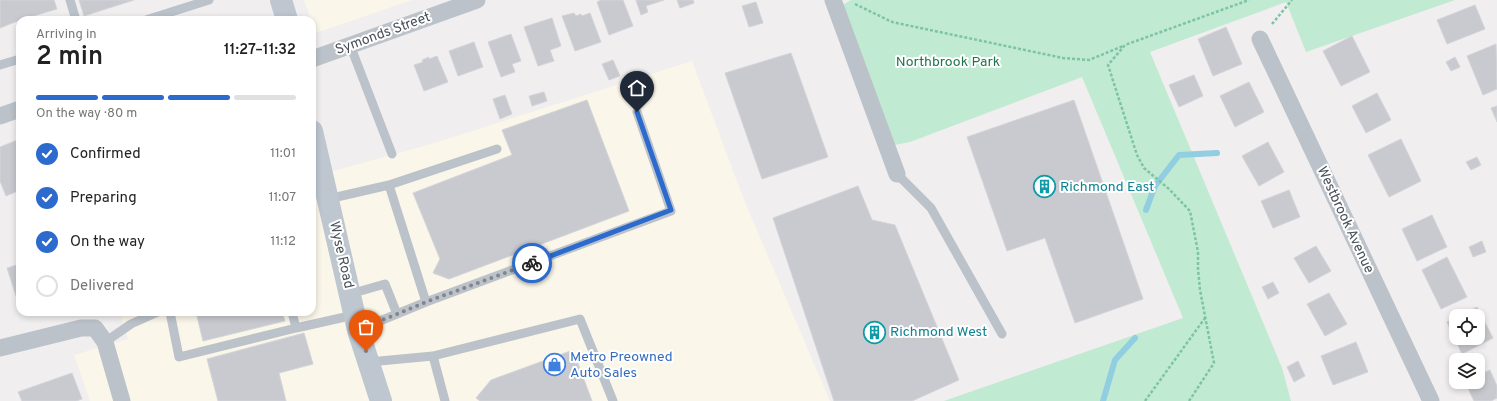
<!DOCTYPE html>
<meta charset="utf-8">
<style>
:root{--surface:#fff;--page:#f2f2f2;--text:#222;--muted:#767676;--line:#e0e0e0;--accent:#2c6bcd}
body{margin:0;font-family:Overpass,sans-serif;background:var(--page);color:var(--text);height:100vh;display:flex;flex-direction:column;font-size:15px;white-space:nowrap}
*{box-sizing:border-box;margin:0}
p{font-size:13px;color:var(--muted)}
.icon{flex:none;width:22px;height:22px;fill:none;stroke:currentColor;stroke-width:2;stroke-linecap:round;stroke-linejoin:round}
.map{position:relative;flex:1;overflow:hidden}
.drawer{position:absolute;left:16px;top:16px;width:300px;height:300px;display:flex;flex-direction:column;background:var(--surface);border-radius:12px;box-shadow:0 2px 6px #0003}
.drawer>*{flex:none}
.fabs{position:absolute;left:1449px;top:309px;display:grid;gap:8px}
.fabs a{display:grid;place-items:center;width:36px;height:36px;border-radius:8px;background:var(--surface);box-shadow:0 2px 6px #0003;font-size:20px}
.pin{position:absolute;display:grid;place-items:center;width:34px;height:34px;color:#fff;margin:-41px -17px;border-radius:50% 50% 50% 0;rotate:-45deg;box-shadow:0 0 4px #0007}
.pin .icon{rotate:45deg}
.courier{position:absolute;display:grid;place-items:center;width:40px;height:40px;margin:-20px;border:3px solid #2c6bcd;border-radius:50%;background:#fff;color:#222;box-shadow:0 1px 5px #0007}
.headline em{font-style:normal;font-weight:600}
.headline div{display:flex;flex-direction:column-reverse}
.headline{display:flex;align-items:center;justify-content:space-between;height:68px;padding:0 20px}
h1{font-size:26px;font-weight:600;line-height:30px}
.bar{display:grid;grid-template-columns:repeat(4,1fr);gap:6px 4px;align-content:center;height:48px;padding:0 20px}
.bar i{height:5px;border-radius:3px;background:var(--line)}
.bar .selected{background:var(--accent)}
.bar p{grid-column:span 4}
ol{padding:0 20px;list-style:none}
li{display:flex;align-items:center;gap:12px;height:44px}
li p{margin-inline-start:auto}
li .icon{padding:4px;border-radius:50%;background:var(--accent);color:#fff;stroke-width:4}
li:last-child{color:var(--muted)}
li i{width:22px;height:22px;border:2px solid var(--line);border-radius:50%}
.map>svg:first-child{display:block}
.commercial{fill:#faf6e9}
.green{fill:#c1ead2}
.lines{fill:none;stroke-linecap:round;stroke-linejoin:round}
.stream{stroke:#92cee2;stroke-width:6}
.building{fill:#c9cad0;stroke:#d3d4d9}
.path{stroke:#7cc4a4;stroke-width:2.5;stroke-dasharray:3 2;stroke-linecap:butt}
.service{stroke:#bbc2c9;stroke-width:9}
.minor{stroke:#bbc2c9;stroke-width:17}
.secondary{stroke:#bec6d0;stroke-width:22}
.done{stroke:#83878d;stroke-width:4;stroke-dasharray:0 7.2}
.route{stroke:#2c6bcd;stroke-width:5}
.labels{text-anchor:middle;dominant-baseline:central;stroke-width:4;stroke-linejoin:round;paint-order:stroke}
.street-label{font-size:14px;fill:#485059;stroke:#fff}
.park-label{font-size:14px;fill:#20734d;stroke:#fff}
.culture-label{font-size:14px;fill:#0d838f;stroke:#fff;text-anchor:start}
.shop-label{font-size:14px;fill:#366cbe;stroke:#fff;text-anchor:start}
</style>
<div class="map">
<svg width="1497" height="401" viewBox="0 0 1497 401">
<rect width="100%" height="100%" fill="#f0eeee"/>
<path class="commercial" d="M304,0H412L316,33Z
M692,61L744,200L830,401H90L74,355L128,339L120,312H312V167L326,173L431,144Z"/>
<path class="green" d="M851,0H1455L1306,52L1286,2L1150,52L1282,368L1291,401H944L1183,318L1082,77L910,142L889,146L838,8Z"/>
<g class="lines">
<path class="stream" d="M1146,210L1155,186L1179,155L1217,153
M1103,401L1115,360L1135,338"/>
</g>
<path class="building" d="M0,0H54L57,9L20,20L0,28Z
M79,0H134L84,16Z
M601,0H623L633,26L609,35L597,2Z
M636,0H664L646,6L648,12L641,15Z
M677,0H693L694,3L680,8Z
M756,2L763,23L749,27L742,6Z
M1475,5L1485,29L1447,44L1437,20Z
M574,13L576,16L581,14L582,16L590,13L601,42L575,51L562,16Z
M552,18L561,46L550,50L554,61L538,66L524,27Z
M1226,27L1242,64L1213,76L1198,39Z
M511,34L521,61L512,64L515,72L501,77L488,42Z
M1352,36L1370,72L1341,86L1323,51Z
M474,42L483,67L458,76L449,51Z
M1496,44L1497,89L1483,95L1467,56Z
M791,53L828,157L762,179L725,73Z
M437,56L448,82L424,91L414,65L423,62L422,60L429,57V59Z
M1455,57L1460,67L1451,71L1446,62Z
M613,60L620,76L609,80L602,64Z
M1194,75L1203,96L1179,107L1169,85Z
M1249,82L1264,112L1235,127L1220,96Z
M544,92L547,101L532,106L529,96Z
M1377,93L1391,120L1366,133L1352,106Z
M505,95L512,114L500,119L493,99Z
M587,100L629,211L449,279L433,273L440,259L413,193L512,155L502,130Z
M1074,100L1143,299L1075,323L1045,238L1007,251L967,137Z
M1497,106V122L1491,108Z
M20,139V190L6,196L0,181V147Z
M1401,139L1421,181L1389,197L1368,155Z
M1268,142L1284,172L1259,186L1242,156Z
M1477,157L1481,165L1471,170L1466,162Z
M858,186L872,220L895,225L959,380L912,401H834L773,218Z
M1289,190L1300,217L1273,228L1261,201Z
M1432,215L1447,247L1417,261L1402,229Z
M1482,241L1486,252L1473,257L1469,247Z
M1316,246L1331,271L1309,283L1294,258Z
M1447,257L1467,297L1441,309L1422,270Z
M20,264V301L18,302L7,268Z
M1273,282L1279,293L1268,299L1262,287Z
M1329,293L1347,324L1325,336L1307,304Z
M1477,307L1493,338L1462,354L1447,322L1456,318V338H1478V316H1460Z
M196,312H282L285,321L203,341Z
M304,333L313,364L279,373L286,401H218L207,359Z
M1356,342L1368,372L1333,385L1321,356Z
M573,350L592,401H480L476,398L491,380Z
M1298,361L1305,376L1294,382L1287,367Z
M1490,370L1497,386V398L1491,401H1474L1465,382H1478V375Z
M72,373L82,399L76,401H22L18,392Z"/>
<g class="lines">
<path class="path" d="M855,4L892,22L1063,58L1089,60L1123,46
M1272,24L1292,0
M1145,401L1205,318
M1189,401L1214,363L1200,290L1198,269V252L1190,211L1169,189L1144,168L1137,155L1108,65L1125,45L1249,0"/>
<path class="service" d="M70,0L76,20
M146,20L209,0
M350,45L392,154
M0,65L20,59
M897,174L931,208L1002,334
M389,185L497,149
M328,199L389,185L426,302
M350,294L385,284L397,314
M170,312L179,357L296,328
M292,312L296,328L354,315
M358,330L426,302L671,211L637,112
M105,342L131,324L158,312
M433,356L445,401
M369,362L433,356L580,319L613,401"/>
<path class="minor" d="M833,0L897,174
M1260,39L1431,401
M312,59L477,0
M0,116L20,109
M0,348L81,328H95L105,342L122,401"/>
<path class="secondary" d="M281,0L287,20
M312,131L358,330L381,401"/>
</g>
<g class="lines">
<path class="done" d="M366,351L358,330L426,302L532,263"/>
<path class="route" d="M532,263L671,210L637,112"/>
</g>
<defs>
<symbol id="building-ring" viewBox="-11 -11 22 22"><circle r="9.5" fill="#fff" stroke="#0f9aa8" stroke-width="1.5"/><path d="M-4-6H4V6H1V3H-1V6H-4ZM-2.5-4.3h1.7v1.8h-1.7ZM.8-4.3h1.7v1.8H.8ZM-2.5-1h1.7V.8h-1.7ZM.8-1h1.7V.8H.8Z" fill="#0f9aa8"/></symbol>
<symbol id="shop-ring" viewBox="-11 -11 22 22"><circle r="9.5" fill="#fff" stroke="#3f7fe0" stroke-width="1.5"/><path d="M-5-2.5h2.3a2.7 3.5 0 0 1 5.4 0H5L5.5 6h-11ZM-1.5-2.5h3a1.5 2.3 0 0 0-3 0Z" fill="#3f7fe0"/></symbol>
</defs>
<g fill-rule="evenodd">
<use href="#building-ring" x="1032" y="174" width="25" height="25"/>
<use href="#building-ring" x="862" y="320" width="25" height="25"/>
<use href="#shop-ring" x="542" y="352" width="25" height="25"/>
</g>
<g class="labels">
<g class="street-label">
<text transform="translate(383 34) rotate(-20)">Symonds Street</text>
<text transform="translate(1345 220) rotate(65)">Westbrook Avenue</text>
<text transform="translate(341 255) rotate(77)">Wyse Road</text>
</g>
<g class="park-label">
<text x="948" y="62">Northbrook Park</text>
</g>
<g class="culture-label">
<text x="1060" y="187">Richmond East</text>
<text x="890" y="332">Richmond West</text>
</g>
<g class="shop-label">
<text x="570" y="357">Metro Preowned<tspan x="570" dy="16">Auto Sales</tspan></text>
</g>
</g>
</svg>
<div class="fabs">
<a><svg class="icon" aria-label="locate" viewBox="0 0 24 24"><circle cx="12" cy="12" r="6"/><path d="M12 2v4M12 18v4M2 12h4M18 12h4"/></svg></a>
<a><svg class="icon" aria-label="layers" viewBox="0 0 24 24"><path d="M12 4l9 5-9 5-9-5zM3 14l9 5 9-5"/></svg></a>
</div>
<div class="pin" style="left:366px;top:351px;background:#ea580c"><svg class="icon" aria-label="bag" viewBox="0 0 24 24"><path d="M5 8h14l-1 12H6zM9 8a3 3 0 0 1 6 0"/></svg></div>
<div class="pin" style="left:637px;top:112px;background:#1f2937"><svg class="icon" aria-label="home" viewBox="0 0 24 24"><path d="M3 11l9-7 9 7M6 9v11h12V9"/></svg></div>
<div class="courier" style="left:532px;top:263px"><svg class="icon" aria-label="bike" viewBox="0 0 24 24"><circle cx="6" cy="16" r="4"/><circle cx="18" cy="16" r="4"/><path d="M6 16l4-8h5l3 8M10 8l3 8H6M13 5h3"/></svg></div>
<section class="drawer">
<div class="headline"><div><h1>2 min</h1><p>Arriving in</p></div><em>11:27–11:32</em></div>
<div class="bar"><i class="selected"></i><i class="selected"></i><i class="selected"></i><i></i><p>On the way · 80 m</p></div>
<ol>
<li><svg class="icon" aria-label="check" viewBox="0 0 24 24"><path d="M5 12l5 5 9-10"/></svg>Confirmed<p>11:01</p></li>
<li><svg class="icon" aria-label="check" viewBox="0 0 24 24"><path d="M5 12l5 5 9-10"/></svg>Preparing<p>11:07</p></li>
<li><svg class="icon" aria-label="check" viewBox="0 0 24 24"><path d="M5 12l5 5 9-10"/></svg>On the way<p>11:12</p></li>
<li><i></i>Delivered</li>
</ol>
</section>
</div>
